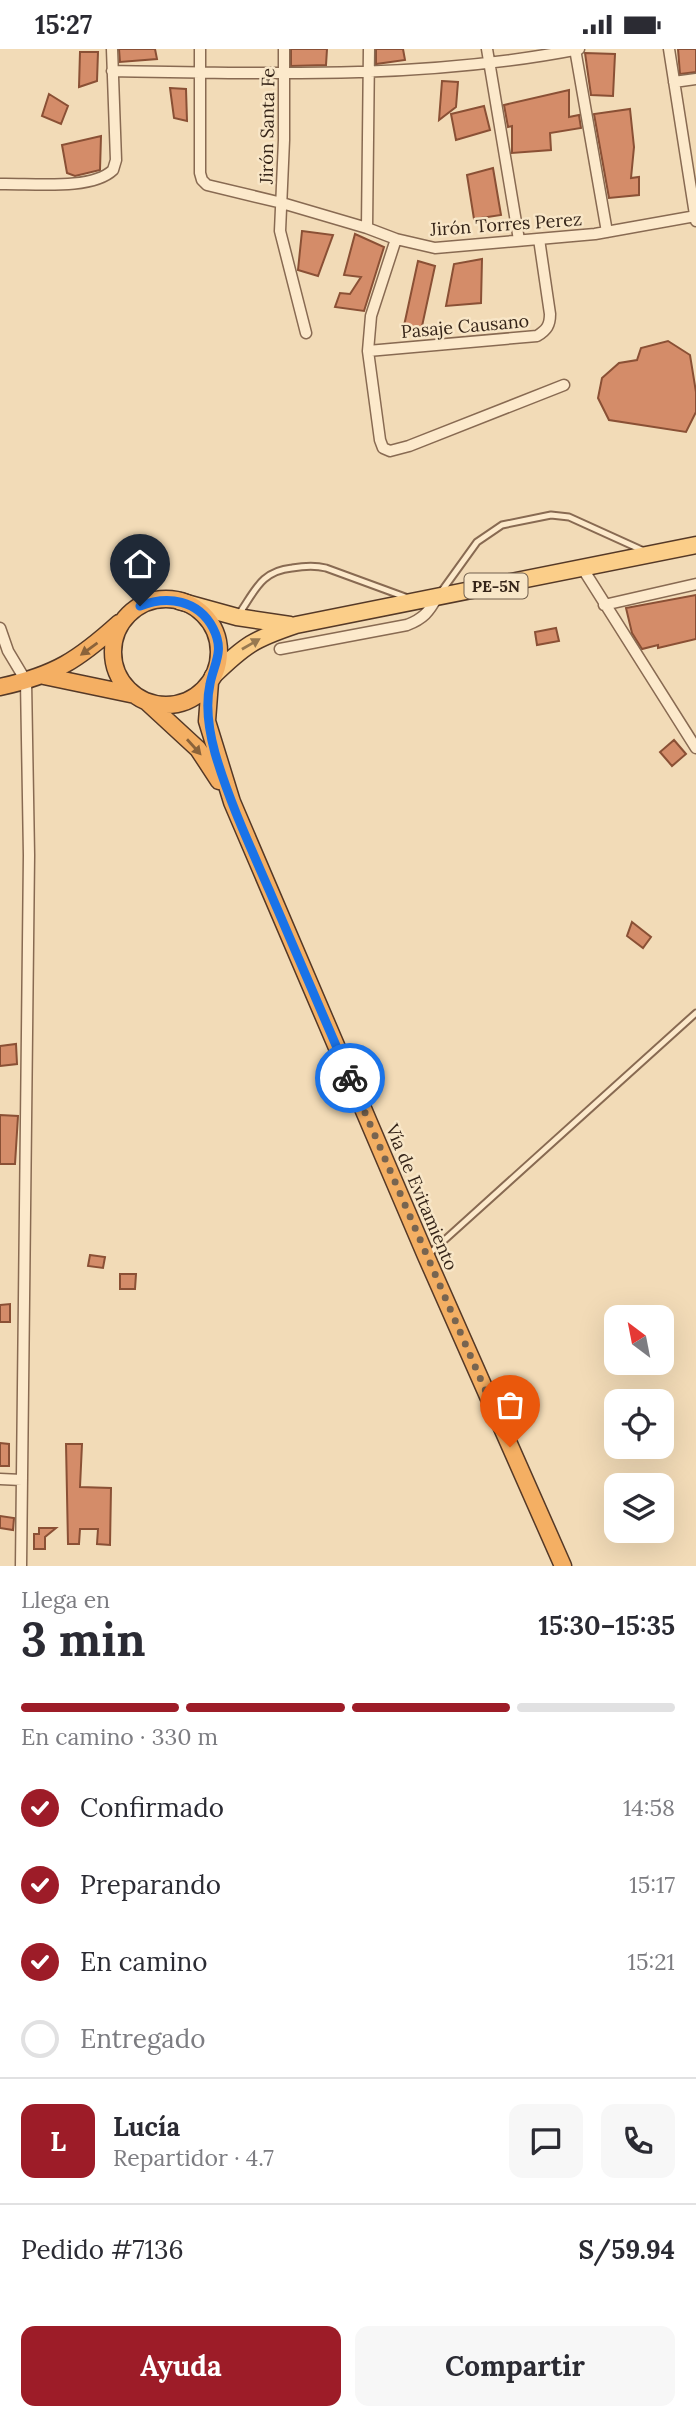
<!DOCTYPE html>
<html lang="es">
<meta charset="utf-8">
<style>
:root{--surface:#fff;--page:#f7f7f7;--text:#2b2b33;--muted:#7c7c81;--line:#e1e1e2;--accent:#9d1c28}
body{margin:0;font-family:Lora,serif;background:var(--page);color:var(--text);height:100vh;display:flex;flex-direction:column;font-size:26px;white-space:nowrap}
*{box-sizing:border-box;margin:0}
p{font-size:23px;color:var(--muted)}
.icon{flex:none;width:38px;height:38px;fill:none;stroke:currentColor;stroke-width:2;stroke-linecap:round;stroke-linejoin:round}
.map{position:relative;height:1517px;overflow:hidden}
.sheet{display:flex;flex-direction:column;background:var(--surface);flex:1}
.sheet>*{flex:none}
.needle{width:46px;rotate:328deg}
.tools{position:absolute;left:604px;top:1256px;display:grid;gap:14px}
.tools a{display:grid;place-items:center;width:70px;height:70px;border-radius:14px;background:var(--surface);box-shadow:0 7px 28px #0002;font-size:35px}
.pin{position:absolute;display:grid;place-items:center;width:60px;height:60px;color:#fff;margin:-72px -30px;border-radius:50% 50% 50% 0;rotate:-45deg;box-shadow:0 0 7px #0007}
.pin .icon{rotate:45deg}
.courier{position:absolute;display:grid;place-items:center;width:70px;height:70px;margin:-35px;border:5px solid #1a73e8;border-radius:50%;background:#fff;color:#222;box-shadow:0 2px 9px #0007}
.overview em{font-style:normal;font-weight:800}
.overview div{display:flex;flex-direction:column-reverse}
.overview{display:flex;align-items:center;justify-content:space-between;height:119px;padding:0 21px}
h1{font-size:46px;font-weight:800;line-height:52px}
.bar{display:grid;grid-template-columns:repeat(4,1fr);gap:10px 7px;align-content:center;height:84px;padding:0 21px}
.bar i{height:9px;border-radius:5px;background:var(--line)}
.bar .current{background:var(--accent)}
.bar p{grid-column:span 4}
.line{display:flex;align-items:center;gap:18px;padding:0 21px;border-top:2px solid var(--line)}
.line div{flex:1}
.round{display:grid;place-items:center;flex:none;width:74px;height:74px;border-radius:14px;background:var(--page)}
ol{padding:0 21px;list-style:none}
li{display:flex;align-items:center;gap:21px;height:77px}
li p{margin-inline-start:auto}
li .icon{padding:7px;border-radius:50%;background:var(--accent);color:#fff;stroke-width:4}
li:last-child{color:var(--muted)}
li i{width:38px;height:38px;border:4px solid var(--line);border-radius:50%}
.action{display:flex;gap:14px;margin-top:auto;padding:14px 21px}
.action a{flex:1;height:80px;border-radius:14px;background:var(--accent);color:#fff;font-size:28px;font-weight:800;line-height:80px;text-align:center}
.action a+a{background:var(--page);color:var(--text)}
.status{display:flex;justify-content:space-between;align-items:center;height:49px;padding:0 35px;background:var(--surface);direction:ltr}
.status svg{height:19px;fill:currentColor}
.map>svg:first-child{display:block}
.building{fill:#d48c69;stroke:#8a5035;stroke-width:2}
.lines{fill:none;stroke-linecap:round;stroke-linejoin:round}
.service-casing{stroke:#886a52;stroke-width:9}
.minor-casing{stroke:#886a52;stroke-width:13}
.primary-casing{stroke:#553927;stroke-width:19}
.trunk-casing{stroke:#553927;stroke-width:19}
.service{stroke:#fce9cb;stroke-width:5}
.minor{stroke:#fce9cb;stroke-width:10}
.primary{stroke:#fbce89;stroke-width:16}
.trunk{stroke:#f4af63;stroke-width:16}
.oneway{fill:#987950}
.oneway2{fill:#8b633a}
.done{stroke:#776450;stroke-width:7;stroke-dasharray:0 12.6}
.route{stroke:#1a73e8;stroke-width:9}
.labels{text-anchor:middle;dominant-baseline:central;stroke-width:5;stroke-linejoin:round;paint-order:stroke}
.shield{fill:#f8e6c7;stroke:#705e4c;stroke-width:2}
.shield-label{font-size:16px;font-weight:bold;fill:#352418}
.street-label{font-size:18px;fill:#352418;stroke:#f8e6c7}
</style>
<div class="status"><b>15:27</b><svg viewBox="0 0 49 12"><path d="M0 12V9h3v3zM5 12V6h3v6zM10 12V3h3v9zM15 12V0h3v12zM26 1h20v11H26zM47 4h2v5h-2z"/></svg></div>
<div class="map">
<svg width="696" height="1517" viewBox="0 0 696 1517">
<rect width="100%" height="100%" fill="#f2dbb7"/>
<path class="building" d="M119,0H155L157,10L120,13Z
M291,0H327L326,16L291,17Z
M376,0H403L405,11L376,15Z
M678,0H696V23L680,25Z
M80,3H98L97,32L79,38Z
M585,4L615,5L613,47L591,46Z
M442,32L458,33L456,58L439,71Z
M170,39L186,40L187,72L174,69Z
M569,41V68L579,66L581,79L550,84L551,101L512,104V77L508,78L504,56Z
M49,45L68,57L61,75L42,67Z
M484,57L490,81L456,91L451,65Z
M630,60L634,98L631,129L639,128V146L609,149L594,65Z
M101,87L100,121L75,127L67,124L62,96Z
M493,119L501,166L474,170L467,126Z
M302,182L333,186L318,227L298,221Z
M355,185L384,198L364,262L335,258L340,244L350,245L361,228L344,226Z
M482,210L481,254L446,257L454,215Z
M418,212L435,217L421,282L402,286Z
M668,292L690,306L696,343V363L686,383L609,371L598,349L602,329L619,314L637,311L641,299Z
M696,546V590L658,599V596L642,600L632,584L626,559Z
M556,579L559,592L537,596L535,583Z
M674,691L686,705L672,717L660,703Z
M632,873L651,888L643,899L627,887Z
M16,995L17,1015L0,1017V997Z
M0,1066L18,1067L15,1115H0Z
M90,1206L105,1208L103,1219L88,1217Z
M120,1225H136L135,1240H120Z
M10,1255V1273H0V1256Z
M0,1394L9,1395V1417H0Z
M66,1395H82L80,1438L111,1439L110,1496L97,1495L98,1480H80L79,1495H68Z
M0,1467L14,1469L13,1481L0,1479Z
M39,1479H56L45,1488V1500H34V1485H39Z"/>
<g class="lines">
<defs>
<path id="service" d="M441,543L477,493L502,476L551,466L569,468L644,502
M239,565C255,542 261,522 292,519C304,517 314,516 326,519L408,549
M429,1205L696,964"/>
<path id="minor" d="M200,0V124L202,131L207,136L282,154L367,179L396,190L435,199L595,185L696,167
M284,0V91L280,182L306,284
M487,0L519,191
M575,0L607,183
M669,0L696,172
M112,22C267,25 426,30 579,0
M674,33L696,30
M0,135C30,134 91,142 113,121L116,111L112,0
M367,179L369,0
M396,190L371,267L368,302L380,391L383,399L390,402L409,397L564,336
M368,302L537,287C547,281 550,276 550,265L539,190
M583,520L696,699
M604,556L696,535
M0,579L8,602L26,632L29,806L21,1517
M280,600L407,576C423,570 429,563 437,548
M0,1430L22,1431"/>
<path id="primary" d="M179,552L237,568L290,576
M213,627C245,596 254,590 296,576L696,496"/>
<path id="trunk" d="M113 603a53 53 0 1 1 106 0a53 53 0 1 1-106 0Z
M44,627L135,646
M210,633L207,672L232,753L426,1207L563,1517
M0,638C55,626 78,611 119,574
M147,653L198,700L219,732"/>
</defs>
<use href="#service" class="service-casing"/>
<use href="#minor" class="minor-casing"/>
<use href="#primary" class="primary-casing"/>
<use href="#trunk" class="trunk-casing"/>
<use href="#service" class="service"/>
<use href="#minor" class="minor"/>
<use href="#primary" class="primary"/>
<use href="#trunk" class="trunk"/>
</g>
<defs><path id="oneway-solid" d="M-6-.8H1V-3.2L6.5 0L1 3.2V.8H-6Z" transform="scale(1.75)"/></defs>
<use class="oneway" href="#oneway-solid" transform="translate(251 595) rotate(-30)"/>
<g class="oneway2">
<use href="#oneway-solid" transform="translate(89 600) rotate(144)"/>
<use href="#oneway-solid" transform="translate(194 698) rotate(48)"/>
</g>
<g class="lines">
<path class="done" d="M350,1029L510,1398"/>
<path class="route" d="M140,557C168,546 198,551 213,579C225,602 214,614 210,635C205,658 209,682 215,704C229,752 250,797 270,843C297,905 323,967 350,1029"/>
</g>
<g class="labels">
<rect class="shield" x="464.5" y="524.5" width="63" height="25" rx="5"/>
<g class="shield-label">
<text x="496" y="537">PE-5N</text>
</g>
<g class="street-label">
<text transform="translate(267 77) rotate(-89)">Jirón Santa Fe</text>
<text transform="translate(506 175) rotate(-4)">Jirón Torres Perez</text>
<text transform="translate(465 277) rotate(-5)">Pasaje Causano</text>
<text transform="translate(422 1148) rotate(67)">Vía de Evitamiento</text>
</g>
</g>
</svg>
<div class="tools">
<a><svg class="needle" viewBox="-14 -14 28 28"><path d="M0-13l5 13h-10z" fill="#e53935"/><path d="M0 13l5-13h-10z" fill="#7c7c81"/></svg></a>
<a><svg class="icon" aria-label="locate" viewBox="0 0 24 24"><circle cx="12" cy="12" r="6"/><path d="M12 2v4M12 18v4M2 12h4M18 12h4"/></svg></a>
<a><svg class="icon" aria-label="layers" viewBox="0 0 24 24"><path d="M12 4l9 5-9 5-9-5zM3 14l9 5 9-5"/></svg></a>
</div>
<div class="pin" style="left:510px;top:1398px;background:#ea580c"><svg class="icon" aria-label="bag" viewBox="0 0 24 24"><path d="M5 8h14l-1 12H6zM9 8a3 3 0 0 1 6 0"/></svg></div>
<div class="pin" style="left:140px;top:557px;background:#1f2937"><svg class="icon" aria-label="home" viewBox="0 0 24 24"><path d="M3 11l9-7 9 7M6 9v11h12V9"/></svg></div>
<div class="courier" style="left:350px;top:1029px"><svg class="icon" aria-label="bike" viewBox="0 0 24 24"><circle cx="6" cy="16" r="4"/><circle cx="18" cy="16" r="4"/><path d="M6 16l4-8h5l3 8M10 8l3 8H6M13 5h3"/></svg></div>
</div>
<section class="sheet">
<div class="overview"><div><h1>3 min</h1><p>Llega en</p></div><em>15:30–15:35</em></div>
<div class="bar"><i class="current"></i><i class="current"></i><i class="current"></i><i></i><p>En camino · 330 m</p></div>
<ol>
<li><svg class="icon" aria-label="check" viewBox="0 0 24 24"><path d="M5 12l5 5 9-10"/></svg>Confirmado<p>14:58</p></li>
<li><svg class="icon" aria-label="check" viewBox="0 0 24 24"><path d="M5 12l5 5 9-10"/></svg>Preparando<p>15:17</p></li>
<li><svg class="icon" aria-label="check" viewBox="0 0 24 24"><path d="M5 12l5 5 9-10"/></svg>En camino<p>15:21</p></li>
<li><i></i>Entregado</li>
</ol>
<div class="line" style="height:126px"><b class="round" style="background:var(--accent);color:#fff">L</b><div><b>Lucía</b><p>Repartidor · 4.7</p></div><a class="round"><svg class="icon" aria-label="chat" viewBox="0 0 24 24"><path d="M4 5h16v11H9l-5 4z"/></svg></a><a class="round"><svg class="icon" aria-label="phone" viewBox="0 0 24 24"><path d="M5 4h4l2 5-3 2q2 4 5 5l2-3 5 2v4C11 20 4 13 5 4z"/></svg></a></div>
<div class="line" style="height:91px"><div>Pedido #7136</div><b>S/59.94</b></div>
<div class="action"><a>Ayuda</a><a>Compartir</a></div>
</section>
